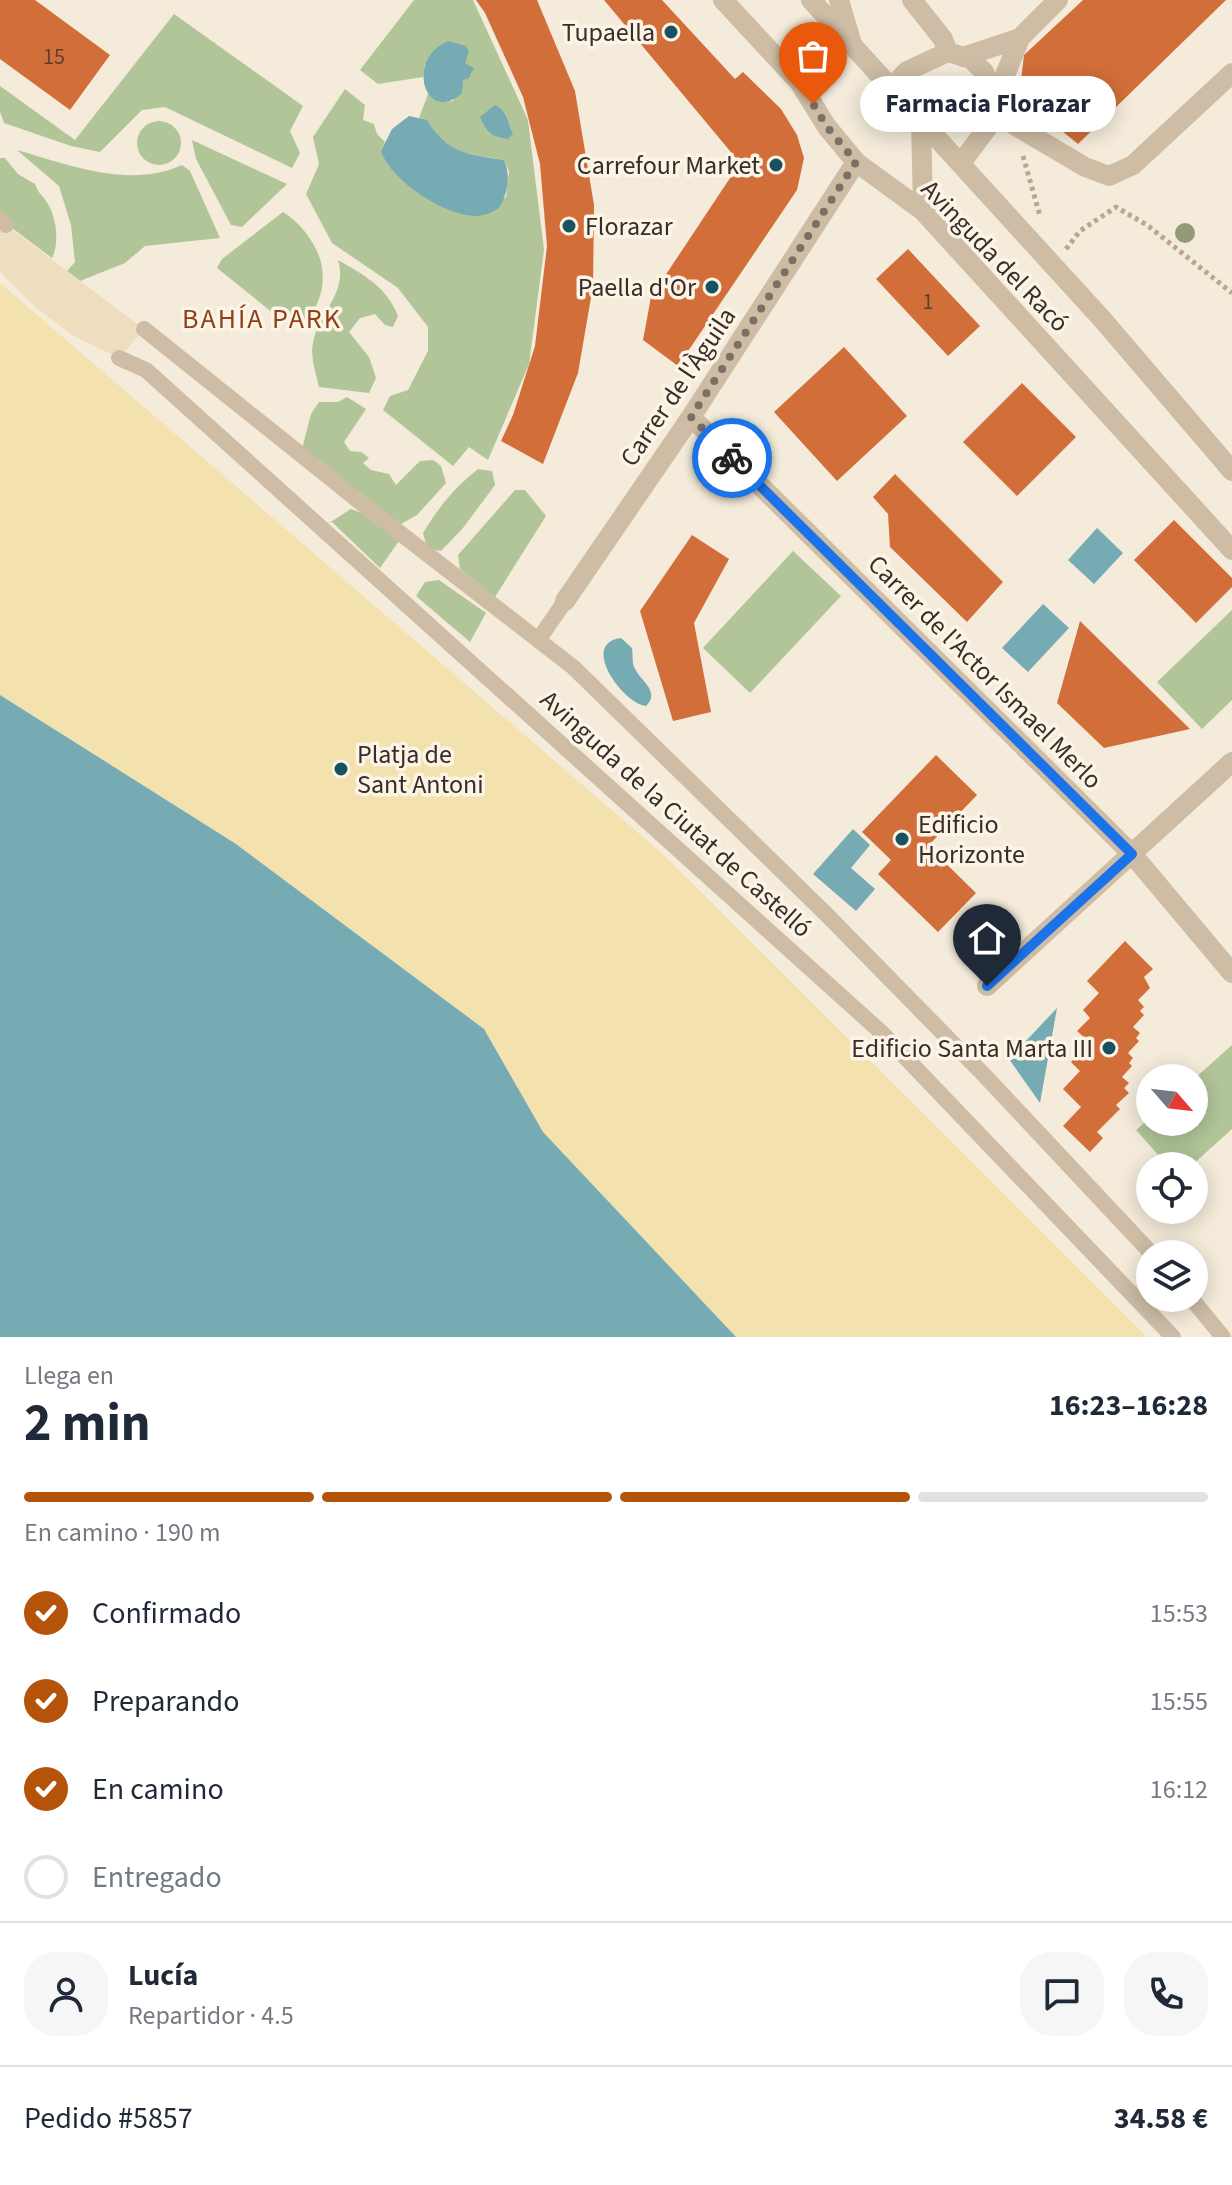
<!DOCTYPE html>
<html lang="es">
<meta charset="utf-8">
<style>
:root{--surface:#fff;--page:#f6f6f7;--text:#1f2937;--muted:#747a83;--line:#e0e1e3;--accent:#b45309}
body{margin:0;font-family:"Source Sans 3",sans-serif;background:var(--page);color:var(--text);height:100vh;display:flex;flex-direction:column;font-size:30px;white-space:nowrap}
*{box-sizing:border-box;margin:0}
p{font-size:26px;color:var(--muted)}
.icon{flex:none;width:44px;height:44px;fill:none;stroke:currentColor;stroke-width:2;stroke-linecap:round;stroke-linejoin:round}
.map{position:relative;height:1337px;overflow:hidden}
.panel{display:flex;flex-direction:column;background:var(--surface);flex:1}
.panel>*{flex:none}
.needle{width:52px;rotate:118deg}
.fabs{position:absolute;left:1136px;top:1064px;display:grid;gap:16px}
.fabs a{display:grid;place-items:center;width:72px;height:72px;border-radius:50%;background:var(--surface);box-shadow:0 4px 20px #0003;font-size:40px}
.pin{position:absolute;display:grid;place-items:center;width:68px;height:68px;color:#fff;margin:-82px -34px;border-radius:50% 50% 50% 0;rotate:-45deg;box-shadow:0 0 8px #0007}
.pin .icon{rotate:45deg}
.courier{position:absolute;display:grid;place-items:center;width:80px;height:80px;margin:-40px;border:6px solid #1a73e8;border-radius:50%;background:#fff;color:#222;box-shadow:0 2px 10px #0007}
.bubble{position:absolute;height:56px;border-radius:28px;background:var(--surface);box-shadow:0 4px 20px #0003;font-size:26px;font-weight:700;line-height:56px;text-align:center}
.summary em{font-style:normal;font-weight:700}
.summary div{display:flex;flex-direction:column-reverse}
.summary{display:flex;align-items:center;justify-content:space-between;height:136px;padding:0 24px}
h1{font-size:52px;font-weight:700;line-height:60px}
.bar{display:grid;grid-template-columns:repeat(4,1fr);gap:12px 8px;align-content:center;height:96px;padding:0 24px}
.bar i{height:10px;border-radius:6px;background:var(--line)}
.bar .active{background:var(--accent)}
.bar p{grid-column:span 4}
.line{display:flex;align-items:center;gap:20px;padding:0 24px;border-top:2px solid var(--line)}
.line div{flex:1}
.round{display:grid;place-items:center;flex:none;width:84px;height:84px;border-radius:32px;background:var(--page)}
ol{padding:0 24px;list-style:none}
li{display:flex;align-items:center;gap:24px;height:88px}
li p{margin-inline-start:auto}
li .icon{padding:8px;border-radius:50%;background:var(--accent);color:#fff;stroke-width:4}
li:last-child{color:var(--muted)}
li i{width:44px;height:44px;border:4px solid var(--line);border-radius:50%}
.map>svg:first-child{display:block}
.green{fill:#b1c598}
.sand{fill:#f3e2ad}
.plaza{fill:#eedebf}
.water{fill:#76abb4}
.building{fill:#d26e3a}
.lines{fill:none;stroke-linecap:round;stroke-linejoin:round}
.path{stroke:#baa68e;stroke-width:5;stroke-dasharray:4 4;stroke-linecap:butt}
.pedestrian{stroke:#cebca4;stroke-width:16}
.minor{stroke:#cebca4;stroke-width:20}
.tertiary{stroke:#cebca4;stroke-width:20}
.tree{fill:#929b78}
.done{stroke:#7a7066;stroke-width:8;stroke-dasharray:0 14.4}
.route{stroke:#1a73e8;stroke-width:10}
.poi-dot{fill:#18525e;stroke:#fbf4e7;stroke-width:3}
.labels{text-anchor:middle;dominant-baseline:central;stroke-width:7;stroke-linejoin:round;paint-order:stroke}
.number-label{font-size:22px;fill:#5e3e2c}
.poi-label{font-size:26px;fill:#382e27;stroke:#fbf4e7;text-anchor:end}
.street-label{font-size:26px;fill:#382e27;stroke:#fbf4e7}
.neighbourhood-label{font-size:28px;letter-spacing:2px;fill:#904017;stroke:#fbf4e7}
</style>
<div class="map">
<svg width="1232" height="1337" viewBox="0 0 1232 1337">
<rect width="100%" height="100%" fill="#f4ebda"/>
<path class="green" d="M414,0H473L528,120L544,250L529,364L488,460L469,447L453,466L383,410L390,396L408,390L428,351V327L398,288L332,243L306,194L319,164L313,137L345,89L365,105L363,120L374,124L377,134L385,142L381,151C409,190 428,202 474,216L506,197L509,171L504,160C485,156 464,156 447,145C435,137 433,121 419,118L428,94L441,102L453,101L463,80L473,73L425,64L423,77L378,84L360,70Z
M174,14L303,106L290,131L300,153L292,168L165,107L142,110L100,152L71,146L4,123L0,112V86L75,140Z
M137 143a22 22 0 1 1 44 0a22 22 0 1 1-44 0Z
M192,140L287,184L242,227L231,225L196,159Z
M17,150C69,165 130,189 182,165L190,171L220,238L145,246L125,263L80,281L67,271L75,262L71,225L59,186Z
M0,158H5L18,174L35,184C38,194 45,197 49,206C57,220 59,245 52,258L0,219Z
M283,212C299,222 312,238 319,256C329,282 319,323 288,325L217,268L222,259Z
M338,260C364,275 387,287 398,316L393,327L385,325L375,314L360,318L349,332L369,357L376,378L369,393L319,387C316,373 310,357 313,343C319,311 348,294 338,260Z
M347,397L366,409L344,442L350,451L361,452L369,458L363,463L371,470L389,474L396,485L420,461L433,460L441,466L446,483L417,515L401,524L302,449L311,414L319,402H338Z
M478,469L492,471L495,485L463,528L441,551L427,548L423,533C438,508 455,487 478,469Z
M515,490H525L546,516L495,597L460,569L458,555Z
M351,509L364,514L399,541L380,568L332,522L329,523Z
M793,551L841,596L750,693L703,648Z
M439,580L486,613L470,642L416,596L425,582Z
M1232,610V700L1202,729L1157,682Z
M1232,1045V1129L1191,1166H1168L1136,1130L1150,1118V1122H1194V1079Z"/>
<path class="sand" d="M0,283L665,856L1147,1337H736L543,1132L484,1029L236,844L0,695Z"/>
<path class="plaza" d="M6,225L144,329L119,358L74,336L35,307L5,277L0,271V232Z"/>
<path class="water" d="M448,41L466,46L469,52L465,63L474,68L469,78L463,80L462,93C426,126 404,60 448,41Z
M495,105C508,111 507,123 513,134L508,139C491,136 488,134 480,117Z
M409,116L427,120C448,154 467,154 504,160C511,176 508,193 499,208C492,212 485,216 476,216C445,216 391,181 381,151L392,129Z
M1097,528L1123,553L1094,584L1068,560Z
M1043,604L1069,628L1028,672L1002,648Z
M621,638L632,648C633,654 632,662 634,667C640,681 661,691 646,706C623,704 579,643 621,638Z
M0,695L236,844L484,1029L543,1132L736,1337H0Z
M853,829L870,845L851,868L875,889L856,911L813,874Z
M1057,1008L1040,1103L1009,1059Z"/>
<path class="building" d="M0,0H35L110,55L70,110L0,59Z
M476,0H537L575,91L594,205L593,286L578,373L543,464L501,441L513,415L535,346L547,246L540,164L523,97L485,13Z
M604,0H662L735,79L743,72L781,109L797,135L804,158L797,190L678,366L643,340L651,297L740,163Z
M1083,0H1226L1078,144L1019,96L1024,55Z
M908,249L980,326L948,356L876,279Z
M844,347L907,416L837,481L774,412Z
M1022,383L1076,437L1017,496L963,442Z
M895,474L1003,582L967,622L890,547L888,514L873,497Z
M1174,520L1232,578V587L1196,623L1134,560Z
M692,535L729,559L694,623L711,712L673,721L640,611Z
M1080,621L1190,729L1104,748L1057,703Z
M936,755L977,795L928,846L976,893L938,932L878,874L891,860L862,832Z
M1125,941L1153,969L1144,977L1150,988L1138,1000L1144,1007L1140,1011L1144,1015L1133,1027L1140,1033L1136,1038L1139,1041L1128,1053L1133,1058L1129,1063L1132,1066L1122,1077L1129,1083L1124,1088L1129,1093L1116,1105L1120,1109L1097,1132L1103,1138L1090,1152L1063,1126L1081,1107L1063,1089L1080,1071L1071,1062L1090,1043L1077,1031L1090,1018L1083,1010L1099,993L1087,981Z"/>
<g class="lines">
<path class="path" d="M1023,156L1040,216
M1066,249L1080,231L1116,207L1147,225L1232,293"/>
<path class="pedestrian" d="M0,220L6,225
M144,329L365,506L573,667L827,915L986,1077L1152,1254
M119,358L146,370L882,1033L1173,1337
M539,639L565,601
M1191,1298L1223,1337"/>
<path class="minor" d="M723,0L799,82L827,127L856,162L923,211L1232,550
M839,0L852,44
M912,0L943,39L948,52
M1020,38L1058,0
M963,57L1020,38L995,100
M892,87L907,71L948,52L971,59L984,72L995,100L988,127L961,163
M921,118L923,211
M1009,122L1085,167L1109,176L1133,165L1232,73
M691,417L1132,854L1232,973
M565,601L691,417L856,162
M987,986L1232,762"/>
<path class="tertiary" d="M811,0L1102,319L1232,471"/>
</g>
<circle class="tree" cx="1185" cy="233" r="10"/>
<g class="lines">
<path class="done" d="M732,458L691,417L856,162L827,127L813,104"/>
<path class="route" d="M732,458L1132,854L987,986"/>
</g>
<g class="poi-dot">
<circle cx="671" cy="32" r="8"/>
<circle cx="776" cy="165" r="8"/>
<circle cx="569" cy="226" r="8"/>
<circle cx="712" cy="287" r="8"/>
<circle cx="341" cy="769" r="8"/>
<circle cx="902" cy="839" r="8"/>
<circle cx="1109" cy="1048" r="8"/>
</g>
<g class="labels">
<g class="number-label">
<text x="54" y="57">15</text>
<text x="928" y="302">1</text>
</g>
<g class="poi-label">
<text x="655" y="32">Tupaella</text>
<text x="760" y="165">Carrefour Market</text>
<text x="585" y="226" text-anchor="start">Florazar</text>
<text x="696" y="287">Paella d'Or</text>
<text x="357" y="754" text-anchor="start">Platja de<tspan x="357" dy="30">Sant Antoni</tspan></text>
<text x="918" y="824" text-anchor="start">Edificio<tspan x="918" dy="30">Horizonte</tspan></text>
<text x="1093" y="1048">Edificio Santa Marta III</text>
</g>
<g class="street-label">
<text transform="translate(995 256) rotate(46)">Avinguda del Racó</text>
<text transform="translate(678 387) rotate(-56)">Carrer de l'Àguila</text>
<text transform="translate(985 672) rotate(45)">Carrer de l'Actor Ismael Merlo</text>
<text transform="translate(676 814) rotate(42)">Avinguda de la Ciutat de Castelló</text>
</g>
<g class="neighbourhood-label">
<text x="262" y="319">BAHÍA PARK</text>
</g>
</g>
</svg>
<div class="fabs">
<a><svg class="needle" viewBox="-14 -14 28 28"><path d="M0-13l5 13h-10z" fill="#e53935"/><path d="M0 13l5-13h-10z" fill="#747a83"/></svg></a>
<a><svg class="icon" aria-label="locate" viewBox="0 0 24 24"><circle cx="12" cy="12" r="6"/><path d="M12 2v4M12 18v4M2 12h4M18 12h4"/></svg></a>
<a><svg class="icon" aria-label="layers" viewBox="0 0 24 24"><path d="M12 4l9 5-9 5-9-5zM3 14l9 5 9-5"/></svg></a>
</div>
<div class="pin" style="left:813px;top:104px;background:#ea580c"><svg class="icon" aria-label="bag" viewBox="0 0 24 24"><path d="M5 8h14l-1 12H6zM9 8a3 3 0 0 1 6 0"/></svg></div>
<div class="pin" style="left:987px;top:986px;background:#1f2937"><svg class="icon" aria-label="home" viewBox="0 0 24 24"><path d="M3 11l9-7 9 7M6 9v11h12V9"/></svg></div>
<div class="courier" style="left:732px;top:458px"><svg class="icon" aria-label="bike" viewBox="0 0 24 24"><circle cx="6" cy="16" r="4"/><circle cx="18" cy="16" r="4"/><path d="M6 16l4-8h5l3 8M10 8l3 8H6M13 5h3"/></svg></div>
<div class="bubble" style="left:860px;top:76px;width:256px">Farmacia Florazar</div>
</div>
<section class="panel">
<div class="summary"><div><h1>2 min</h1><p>Llega en</p></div><em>16:23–16:28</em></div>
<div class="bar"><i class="active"></i><i class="active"></i><i class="active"></i><i></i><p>En camino · 190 m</p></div>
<ol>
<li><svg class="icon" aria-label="check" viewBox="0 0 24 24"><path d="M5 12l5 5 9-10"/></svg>Confirmado<p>15:53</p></li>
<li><svg class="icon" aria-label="check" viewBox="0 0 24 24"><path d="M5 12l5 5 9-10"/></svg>Preparando<p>15:55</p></li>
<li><svg class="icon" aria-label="check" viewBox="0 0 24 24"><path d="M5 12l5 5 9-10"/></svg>En camino<p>16:12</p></li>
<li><i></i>Entregado</li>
</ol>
<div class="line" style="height:144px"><a class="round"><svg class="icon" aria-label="person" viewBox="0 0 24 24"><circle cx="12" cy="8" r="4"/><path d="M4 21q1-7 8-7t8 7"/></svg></a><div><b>Lucía</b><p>Repartidor · 4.5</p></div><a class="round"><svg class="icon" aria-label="chat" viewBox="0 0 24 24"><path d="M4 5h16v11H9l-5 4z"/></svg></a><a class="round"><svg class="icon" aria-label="phone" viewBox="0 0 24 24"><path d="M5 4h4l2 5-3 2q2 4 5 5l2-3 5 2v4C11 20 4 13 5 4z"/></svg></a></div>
<div class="line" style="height:104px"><div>Pedido #5857</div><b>34.58 €</b></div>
</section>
